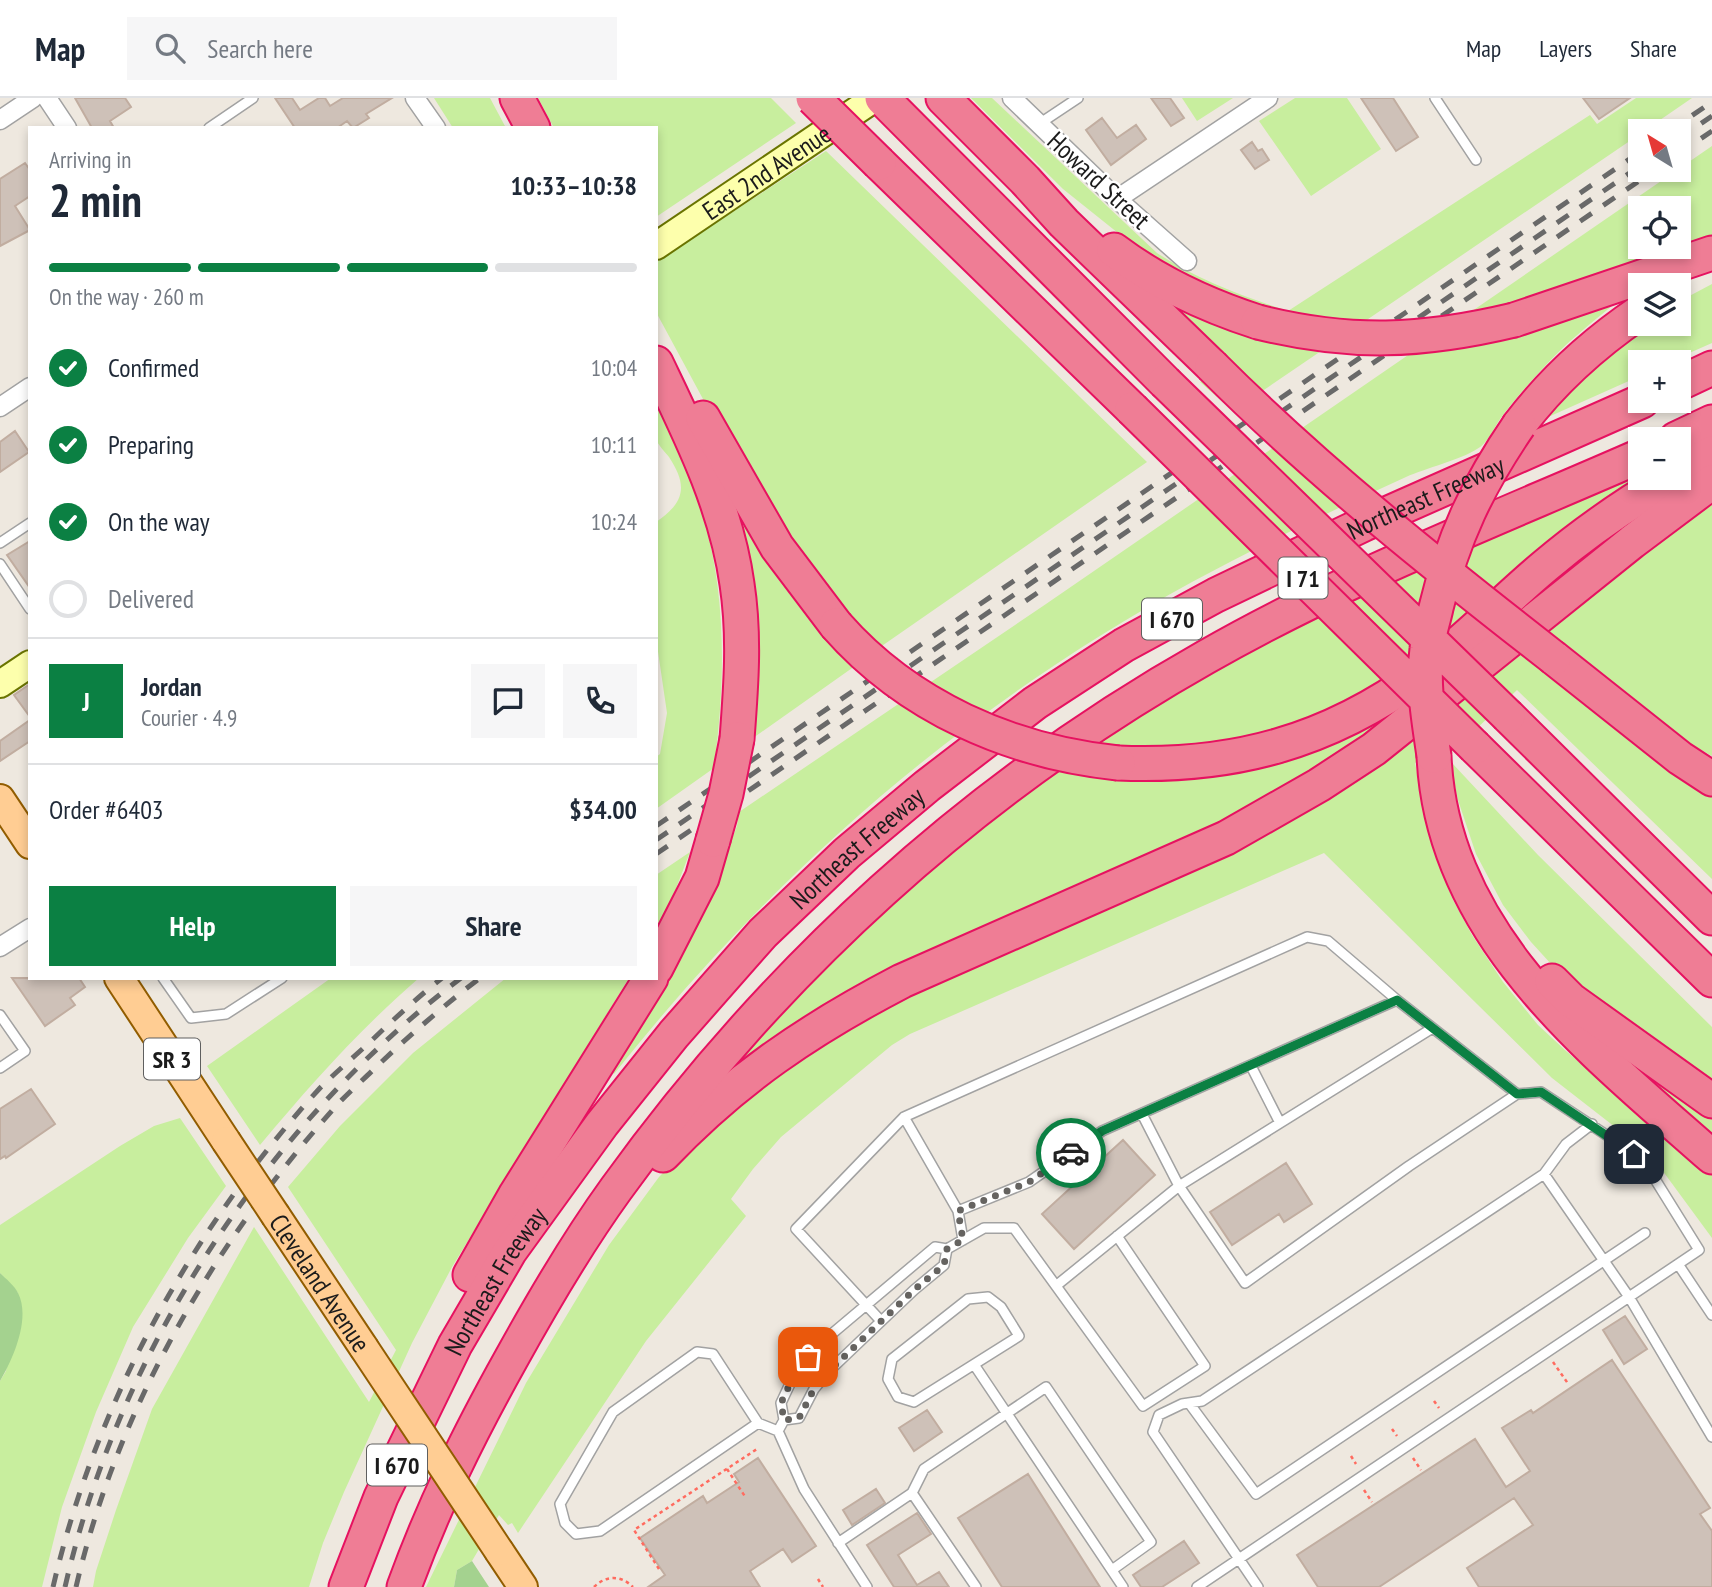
<!DOCTYPE html>
<meta charset="utf-8">
<style>
:root{--surface:#fff;--page:#f6f6f7;--text:#1f2937;--muted:#747a83;--line:#e0e1e3;--accent:#0b8043}
body{margin:0;font-family:"PT Sans Narrow",sans-serif;background:var(--page);color:var(--text);height:100vh;display:flex;flex-direction:column;font-size:26px;white-space:nowrap}
*{box-sizing:border-box;margin:0}
p{font-size:23px;color:var(--muted)}
.icon{flex:none;width:38px;height:38px;fill:none;stroke:currentColor;stroke-width:2;stroke-linecap:round;stroke-linejoin:round}
.map{position:relative;flex:1;overflow:hidden}
.panel{position:absolute;left:28px;top:28px;width:630px;height:854px;display:flex;flex-direction:column;background:var(--surface);border-radius:0px;box-shadow:0 4px 10px #0003}
.panel>*{flex:none}
.needle{width:46px;rotate:323deg}
.buttons{position:absolute;left:1628px;top:21px;display:grid;gap:14px}
.buttons a{display:grid;place-items:center;width:63px;height:63px;border-radius:0px;background:var(--surface);box-shadow:0 4px 10px #0003;font-size:35px}
.pin{position:absolute;display:grid;place-items:center;width:60px;height:60px;color:#fff;margin:-30px;border-radius:14px;box-shadow:0 4px 10px #0006}
.courier{position:absolute;display:grid;place-items:center;width:70px;height:70px;margin:-35px;border:5px solid #0b8043;border-radius:50%;background:#fff;color:#222;box-shadow:0 2px 9px #0007}
.overview em{font-style:normal;font-weight:700}
.overview div{display:flex;flex-direction:column-reverse}
.overview{display:flex;align-items:center;justify-content:space-between;height:119px;padding:0 21px}
h1{font-size:46px;font-weight:700;line-height:52px}
.bar{display:grid;grid-template-columns:repeat(4,1fr);gap:10px 7px;align-content:center;height:84px;padding:0 21px}
.bar i{height:9px;border-radius:5px;background:var(--line)}
.bar .selected{background:var(--accent)}
.bar p{grid-column:span 4}
.line{display:flex;align-items:center;gap:18px;padding:0 21px;border-top:2px solid var(--line)}
.line div{flex:1}
.round{display:grid;place-items:center;flex:none;width:74px;height:74px;border-radius:0px;background:var(--page)}
ol{padding:0 21px;list-style:none}
li{display:flex;align-items:center;gap:21px;height:77px}
li p{margin-inline-start:auto}
li .icon{padding:7px;border-radius:50%;background:var(--accent);color:#fff;stroke-width:4}
li:last-child{color:var(--muted)}
li i{width:38px;height:38px;border:4px solid var(--line);border-radius:50%}
.action{display:flex;gap:14px;margin-top:auto;padding:14px 21px}
.action a{flex:1;height:80px;border-radius:0px;background:var(--accent);color:#fff;font-size:28px;font-weight:700;line-height:80px;text-align:center}
.action a+a{background:var(--page);color:var(--text)}
header{display:flex;align-items:center;gap:42px;box-sizing:border-box;height:98px;padding:0 35px;background:var(--surface);border-bottom:2px solid var(--line)}
header strong{font-size:33px}
nav{display:flex;gap:38px;margin-inline-start:auto;font-size:24px}
.search{width:490px;height:63px;background:var(--page);display:flex;align-items:center;gap:18px;box-sizing:border-box;padding:0 24px;border-radius:0px;color:var(--muted);font-size:26px}
.map>svg:first-child{display:block}
.grass{fill:#c8ee9e;fill-rule:evenodd}
.forest{fill:#a4d28f}
.building{fill:#cec1b8;stroke:#c1ada0;stroke-width:2}
.lines{fill:none;stroke-linecap:round;stroke-linejoin:round}
.lane-casing{stroke:#a2a2a2;stroke-width:12}
.street-casing{stroke:#a2a2a2;stroke-width:21}
.secondary-casing{stroke:#6a7400;stroke-width:30}
.primary-casing{stroke:#925d00;stroke-width:32}
.highway-casing{stroke:#e61260;stroke-width:37}
.path{stroke:#ff6b5f;stroke-width:2.5;stroke-dasharray:3.5 3.5;stroke-linecap:butt}
.lane{stroke:#fff;stroke-width:9}
.street{stroke:#fff;stroke-width:18}
.secondary{stroke:#fdffac;stroke-width:26}
.primary{stroke:#ffcd93;stroke-width:28}
.highway{stroke:#ef7d95;stroke-width:33}
.rail{stroke:#696969;stroke-width:5;stroke-dasharray:14 14;stroke-linecap:butt}
.primary-bridge-casing{stroke:#925d00;stroke-width:32;stroke-linecap:butt}
.highway-bridge-casing{stroke:#e61260;stroke-width:37;stroke-linecap:butt}
.primary-bridge{stroke:#ffcd93;stroke-width:28}
.highway-bridge{stroke:#ef7d95;stroke-width:33}
.done{stroke:#656360;stroke-width:7;stroke-dasharray:0 12.6}
.route{stroke:#0b8043;stroke-width:9}
.labels{text-anchor:middle;dominant-baseline:central;stroke-width:5;stroke-linejoin:round;paint-order:stroke}
.shield{fill:#fff;stroke:#5f5f5f;stroke-width:2}
.shield-label{font-size:24px;font-weight:bold;fill:#1b1b1b}
.street-label{font-size:26px;fill:#1b1b1b;stroke:#fff}
</style>
<header>
<strong>Map</strong>
<div class="search"><svg class="icon" aria-label="search" viewBox="0 0 24 24"><circle cx="10" cy="10" r="6"/><path d="M15 15l6 6"/></svg>Search here</div>
<nav><a>Map</a><a>Layers</a><a>Share</a></nav>
</header>
<div class="map">
<svg width="1712" height="1489" viewBox="0 0 1712 1489">
<rect width="100%" height="100%" fill="#eee8df"/>
<path class="grass" d="M434,0H490L506,30H453Z
M538,0H771L796,25L656,119V30H554Z
M971,0H992L1157,155C1198,182 1242,198 1288,213L1590,17L1597,26L1636,0H1692L1644,33H1640V36L1233,313L1200,284L1225,263L1172,210L1174,206L1245,207L1153,163L1063,91Z
M1182,0H1233L1197,23Z
M1295,0H1347L1381,51L1311,98L1259,23Z
M1712,48V137L1612,175L1545,228L1613,207C1590,226 1566,245 1546,267C1530,284 1514,302 1500,321C1494,330 1487,346 1477,351C1460,362 1426,370 1406,379C1333,412 1262,446 1192,484C963,610 776,772 614,976L608,971L715,783L737,728L739,714L1046,506ZM1640,110H1678V149H1640Z
M826,53L1147,364L876,552L750,388L656,214V164Z
M1712,186V245L1669,264H1640V278L1546,320L1577,280L1644,226H1678V204Z
M656,307C674,344 693,381 704,420C727,503 725,586 714,670L656,711V659L660,656L667,615L656,540V424C685,404 688,388 669,359C665,354 658,347 656,341C653,331 656,317 656,307Z
M1640,377V380H1651C1625,395 1598,410 1575,429C1476,509 1394,611 1264,643C1229,652 1194,655 1158,655C1142,655 1126,652 1111,653L1112,669L1122,680C1165,678 1208,677 1251,668C1321,655 1381,617 1438,577C1427,590 1416,605 1403,618C1348,668 1277,704 1211,738L861,894L768,952L736,978L731,973C854,833 996,705 1156,607C1309,514 1476,448 1640,377Z
M1712,402V658L1674,637L1712,693V781L1517,592L1450,656L1452,665L1538,757L1712,929V991L1562,878L1531,844L1503,807L1476,756L1458,702L1445,643L1415,665L1434,754L1453,802L1472,837L1503,884L1538,927L1566,953L1712,1077V1140L1651,1057L1552,980L1324,755L910,936L892,947L781,1039L753,1071L731,1101L746,1118L646,1243L518,1435L512,1425L508,1427L499,1417L472,1463L457,1472L454,1489H426L526,1285L609,1147L659,1079L693,1044L745,998L856,920L1216,758L1539,535Z
M742,417L855,568L753,640L758,573L757,545L735,420Z
M690,754L670,806L656,830V777Z
M331,880H419C358,933 312,985 260,1047L207,968Z
M506,880H629L452,1169L412,1245L344,1394L323,1445L309,1489H93L96,1473L116,1412L152,1311L254,1129L369,1304L396,1252L288,1089L340,1028L413,955Z
M1583,921L1712,1015V1044Z
M180,1020L226,1088L188,1140L133,1229L96,1314L62,1409L42,1489H0V1283L6,1273L18,1195L0,1175V1127L120,1048L154,1028Z"/>
<path class="forest" d="M0,1175C6,1181 15,1188 18,1195C31,1220 13,1261 0,1283Z
M472,1463L489,1489H454L457,1472Z"/>
<path class="building" d="M75,0H125L131,9L110,23L114,30H92Z
M275,0H292L300,12L319,0H325L330,8L343,0H392L366,16L369,20L353,30L347,23L337,30H295Z
M1151,0H1170L1184,20L1171,28Z
M1361,0H1393L1418,39L1396,53Z
M1583,0H1630L1599,21Z
M1102,20L1117,40L1136,27L1146,41L1111,67L1086,32Z
M1252,44L1258,53L1262,51L1269,62L1255,71L1241,52Z
M25,65L30,72V98L15,108L30,132L0,148V81Z
M15,333L29,354L0,374V344Z
M30,443V490L7,457Z
M30,586V619L14,597Z
M30,622V643L0,663V643Z
M12,880H79L85,889L70,900L75,907L45,928Z
M31,991L55,1026L6,1060L5,1058L0,1061V1011Z
M1123,1042L1155,1077L1074,1151L1042,1116Z
M1286,1065L1312,1106L1284,1124L1279,1116L1232,1147L1210,1114Z
M1625,1218L1647,1251L1624,1266L1603,1232Z
M1612,1262L1710,1410L1700,1416L1712,1433V1489H1479L1467,1470L1533,1427L1514,1400L1379,1489H1318L1297,1457L1475,1341L1506,1389L1530,1373L1502,1330L1531,1312L1533,1315Z
M927,1312L942,1334L914,1353L899,1330Z
M758,1360L816,1448L792,1464L783,1451L750,1473L760,1489H648L665,1477L640,1440L703,1398L707,1405L739,1384L734,1376Z
M1028,1376L1100,1489H1002L958,1420Z
M876,1391L885,1405L852,1427L843,1412Z
M917,1415L931,1436L898,1457L917,1487L939,1474L949,1489H894L867,1447Z
M1184,1443L1199,1465L1162,1489H1141L1133,1477Z"/>
<g class="lines">
<defs>
<path id="lane" d="M1435,0L1476,62
M1039,26L1078,0
M209,30L253,0
M0,445L30,425
M0,466L30,511
M163,880L191,920L226,916L282,880
M0,917L25,953L0,970
M1431,931L1179,1088L1245,1185L1409,1068L1517,996
M1251,968L1280,1025
M904,1019L958,1113L963,1142
M1544,1076L1629,1199L1712,1339
M958,1113L1029,1084L1102,1033L1397,902L1517,996L1541,994L1635,1056L1653,1078L1699,1152L1197,1489
M1678,1166L1712,1217
M1057,1187L1179,1088L1142,1016
M988,1199L1001,1209L1019,1238L914,1304L898,1299L888,1281L892,1261L968,1201Z
M881,1223L796,1131L904,1019L1307,839L1328,843L1397,902
M975,1268L1123,1489
M1189,1305L1256,1396L1645,1135
M784,1322L799,1320L814,1291L829,1273L914,1192L944,1167L947,1151
M758,1325L713,1256L697,1254L613,1314L560,1406L565,1425L576,1436L600,1433L758,1325L778,1333L804,1391L867,1489
M778,1333L784,1322L781,1305L796,1273L821,1245L935,1149L947,1151L984,1130H1014L1143,1308L1205,1268L1117,1138
M838,1445L912,1395
M976,1489L912,1395L924,1371L1046,1289L1151,1444L1112,1472
M1258,1489L1153,1334L1159,1317L1182,1306L1202,1303L1544,1076L1566,1046L1592,1026"/>
<path id="street" d="M47,0L67,30
M415,0L436,30
M1012,0L1117,101L1187,163
M0,22L33,0
M1117,101L1268,0
M0,309L30,289
M0,849L30,830"/>
<g id="secondary">
<path id="s1" d="M656,148L875,0"/>
<path d="M0,586L30,566"/>
</g>
<g id="primary">
<path d="M0,701L30,746"/>
<path d="M119,880L226,1043"/>
<path id="s2" d="M276,1118L364,1250"/>
<path d="M499,1453L523,1489"/>
</g>
<g id="highway">
<path d="M517,0L533,30"/>
<path d="M882,0L1165,284"/>
<path d="M943,0L1025,82L1064,125L1212,268"/>
<path d="M879,65L1132,311"/>
<path d="M1114,152C1158,185 1205,207 1258,224"/>
<path d="M1514,222L1712,155"/>
<path d="M656,265C690,336 726,407 737,486C745,538 741,589 737,641"/>
<path d="M1678,286L1712,270"/>
<path d="M703,320L777,449L836,527"/>
<path d="M1519,327C1553,282 1593,246 1640,214"/>
<path d="M1676,341L1712,324"/>
<path d="M1678,375L1712,355"/>
<path d="M1554,560L1680,660L1712,681"/>
<path d="M1508,618L1712,820"/>
<path d="M1475,649L1712,882"/>
<path d="M1434,658C1442,837 1589,950 1712,1059"/>
<path d="M1118,665C1233,670 1328,644 1421,576C1466,543 1503,503 1545,468C1584,435 1626,406 1670,380"/>
<path d="M656,870L702,780L713,742"/>
<path d="M1552,883L1571,902L1712,1003"/>
<path d="M663,1057C735,981 810,931 902,883L1226,740L1319,687L1374,651L1632,444L1712,384"/>
<path d="M470,1177L516,1096L651,880"/>
<path id="s3" d="M346,1489L381,1399L455,1247L510,1153L602,1026L674,936L763,835L847,755L927,688L1035,605L1124,547L1216,497L1364,426L1642,303"/>
<path d="M404,1489C434,1407 468,1338 511,1261C543,1203 577,1145 616,1091C773,873 972,691 1206,559C1344,480 1494,422 1640,358"/>
</g>
</defs>
<use href="#lane" class="lane-casing"/>
<use href="#street" class="street-casing"/>
<use href="#secondary" class="secondary-casing"/>
<use href="#primary" class="primary-casing"/>
<use href="#highway" class="highway-casing"/>
<path class="path" d="M1553,1264L1569,1287
M1434,1303L1439,1310
M1392,1331L1397,1338
M1351,1358L1356,1366
M1413,1360L1421,1372
M727,1371L746,1400
M1364,1392L1372,1404
M659,1471L634,1432L757,1351
M818,1481L823,1489
M594,1489C606,1477 621,1477 633,1489"/>
<use href="#lane" class="lane"/>
<use href="#street" class="street"/>
<use href="#secondary" class="secondary"/>
<use href="#primary" class="primary"/>
<use href="#highway" class="highway"/>
<path class="rail" d="M1669,33L1712,4
M1678,41L1712,18
M1678,56L1712,33
M656,728L1640,54
M656,742L1640,68
M656,756L1655,72
M53,1489C96,1304 192,1130 320,990C336,974 354,959 371,943C394,921 417,900 442,880
M65,1489C120,1250 266,1028 461,880
M76,1489C118,1309 214,1144 337,1007C349,994 363,982 375,970C409,938 443,908 480,880"/>
<defs>
<path id="primary-bridge" d="M226,1043L276,1118
M364,1250L499,1453"/>
<path id="highway-bridge" d="M813,0L879,65
M1258,224C1350,247 1422,244 1514,222
M1212,268C1318,374 1436,468 1554,560
M1165,284L1508,618
M1132,311L1475,649
M836,527C908,609 1011,654 1118,665
M1434,658C1429,623 1422,586 1427,551C1428,538 1433,524 1436,510C1453,439 1478,387 1519,327
M713,742L726,696L737,641"/>
</defs>
<use href="#primary-bridge" class="primary-bridge-casing"/>
<use href="#highway-bridge" class="highway-bridge-casing"/>
<use href="#primary-bridge" class="primary-bridge"/>
<use href="#highway-bridge" class="highway-bridge"/>
</g>
<g class="lines">
<path class="done" d="M808,1259L796,1273L781,1305L784,1322L799,1320L814,1291L829,1273L914,1192L944,1167L947,1151L963,1142L958,1113L1029,1084L1071,1055"/>
<path class="route" d="M1071,1055L1102,1033L1397,902L1517,996L1541,994L1634,1056"/>
</g>
<g class="labels">
<g class="shield">
<rect x="1278.5" y="459.5" width="49" height="41" rx="5"/>
<rect x="1142" y="500.5" width="60" height="41" rx="5"/>
<rect x="144" y="940.5" width="56" height="41" rx="5"/>
<rect x="367" y="1346.5" width="60" height="41" rx="5"/>
</g>
<g class="shield-label">
<text x="1303" y="480">I 71</text>
<text x="1172" y="521">I 670</text>
<text x="172" y="961">SR 3</text>
<text x="397" y="1367">I 670</text>
</g>
<g class="street-label">
<text stroke="none"><textPath href="#s1" startOffset="133">East 2nd Avenue</textPath></text>
<text transform="translate(1099 82) rotate(43)">Howard Street</text>
<text stroke="none"><textPath href="#s3" startOffset="1580">Northeast Freeway</textPath></text>
<text stroke="none"><textPath href="#s3" startOffset="908">Northeast Freeway</textPath></text>
<text stroke="none"><textPath href="#s3" startOffset="341">Northeast Freeway</textPath></text>
<text stroke="none"><textPath href="#s2" startOffset="80">Cleveland Avenue</textPath></text>
</g>
</g>
</svg>
<div class="buttons">
<a><svg class="needle" viewBox="-14 -14 28 28"><path d="M0-13l5 13h-10z" fill="#e53935"/><path d="M0 13l5-13h-10z" fill="#747a83"/></svg></a>
<a><svg class="icon" aria-label="locate" viewBox="0 0 24 24"><circle cx="12" cy="12" r="6"/><path d="M12 2v4M12 18v4M2 12h4M18 12h4"/></svg></a>
<a><svg class="icon" aria-label="layers" viewBox="0 0 24 24"><path d="M12 4l9 5-9 5-9-5zM3 14l9 5 9-5"/></svg></a>
<a>+</a>
<a>−</a>
</div>
<div class="pin" style="left:808px;top:1259px;background:#ea580c"><svg class="icon" aria-label="bag" viewBox="0 0 24 24"><path d="M5 8h14l-1 12H6zM9 8a3 3 0 0 1 6 0"/></svg></div>
<div class="pin" style="left:1634px;top:1056px;background:#1f2937"><svg class="icon" aria-label="home" viewBox="0 0 24 24"><path d="M3 11l9-7 9 7M6 9v11h12V9"/></svg></div>
<div class="courier" style="left:1071px;top:1055px"><svg class="icon" aria-label="car" viewBox="0 0 24 24"><path d="M5 17H2v-5l4-1 3-4h7l3 4 3 1v5h-3M9 17h6M6 11h13"/><circle cx="7" cy="17" r="2"/><circle cx="17" cy="17" r="2"/></svg></div>
<section class="panel">
<div class="overview"><div><h1>2 min</h1><p>Arriving in</p></div><em>10:33–10:38</em></div>
<div class="bar"><i class="selected"></i><i class="selected"></i><i class="selected"></i><i></i><p>On the way · 260 m</p></div>
<ol>
<li><svg class="icon" aria-label="check" viewBox="0 0 24 24"><path d="M5 12l5 5 9-10"/></svg>Confirmed<p>10:04</p></li>
<li><svg class="icon" aria-label="check" viewBox="0 0 24 24"><path d="M5 12l5 5 9-10"/></svg>Preparing<p>10:11</p></li>
<li><svg class="icon" aria-label="check" viewBox="0 0 24 24"><path d="M5 12l5 5 9-10"/></svg>On the way<p>10:24</p></li>
<li><i></i>Delivered</li>
</ol>
<div class="line" style="height:126px"><b class="round" style="background:var(--accent);color:#fff">J</b><div><b>Jordan</b><p>Courier · 4.9</p></div><a class="round"><svg class="icon" aria-label="chat" viewBox="0 0 24 24"><path d="M4 5h16v11H9l-5 4z"/></svg></a><a class="round"><svg class="icon" aria-label="phone" viewBox="0 0 24 24"><path d="M5 4h4l2 5-3 2q2 4 5 5l2-3 5 2v4C11 20 4 13 5 4z"/></svg></a></div>
<div class="line" style="height:91px"><div>Order #6403</div><b>$34.00</b></div>
<div class="action"><a>Help</a><a>Share</a></div>
</section>
</div>
